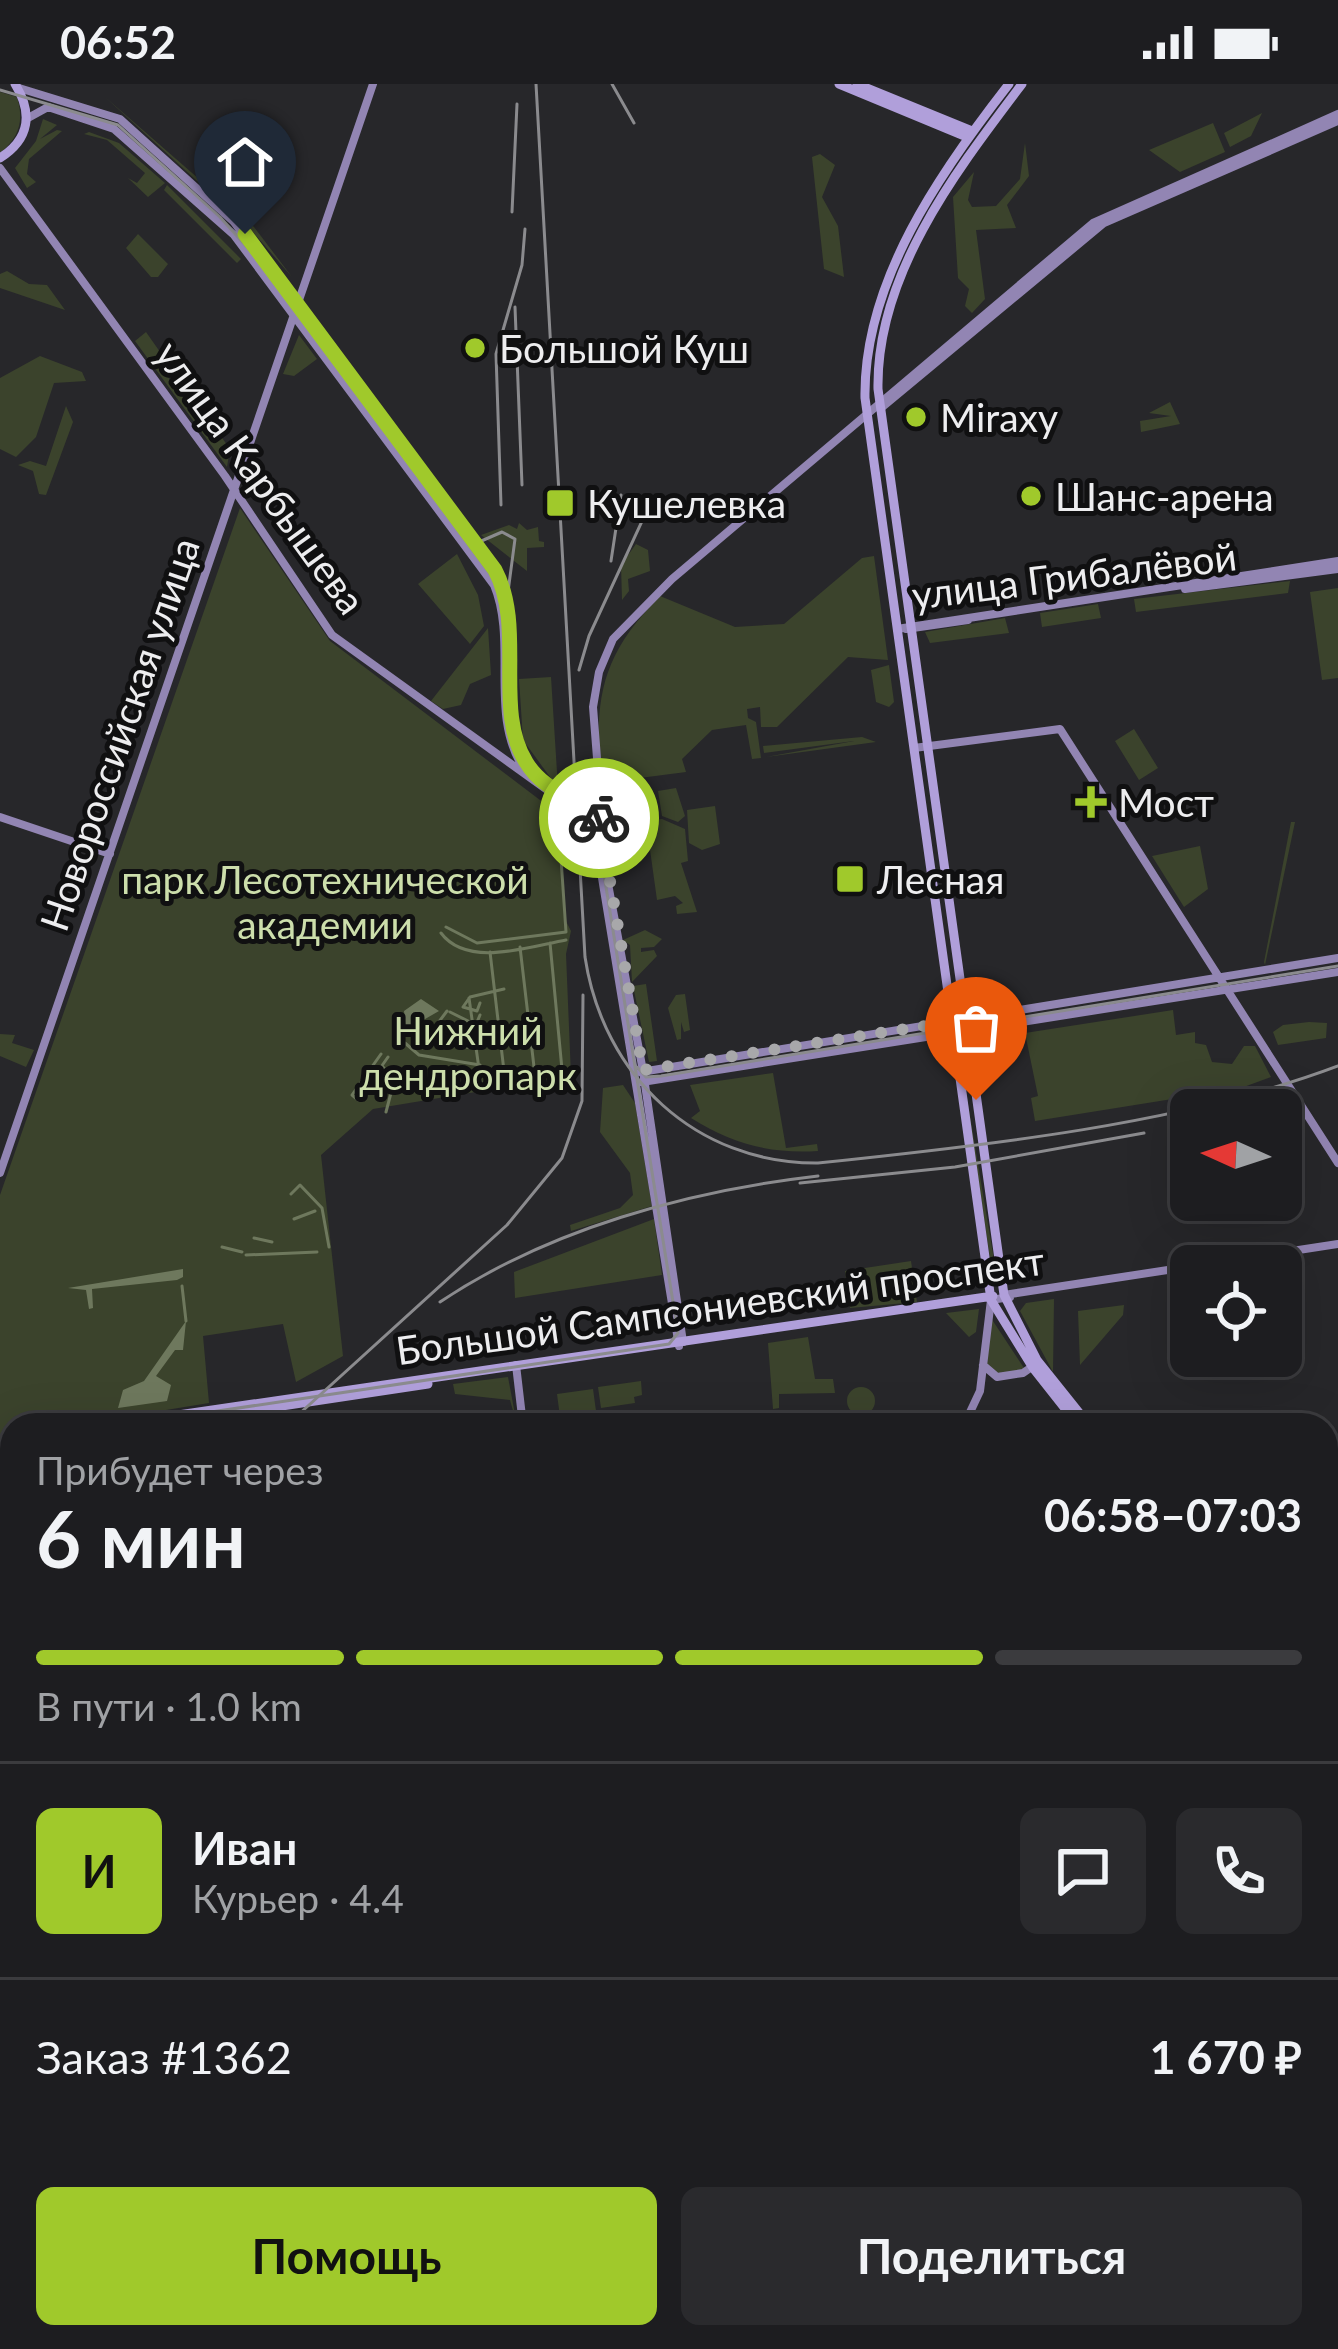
<!DOCTYPE html>
<html lang="ru">
<meta charset="utf-8">
<style>
:root{--surface:#1d1d20;--page:#2a2a2d;--text:#f1f3f6;--muted:#a0a2a5;--line:#3b3b3e;--accent:#a0c92b}
body{margin:0;font-family:Lato,sans-serif;background:var(--page);color:var(--text);height:100vh;display:flex;flex-direction:column;font-size:45px;white-space:nowrap}
*{box-sizing:border-box;margin:0}
p{font-size:39px;color:var(--muted)}
.icon{flex:none;width:66px;height:66px;fill:none;stroke:currentColor;stroke-width:2;stroke-linecap:round;stroke-linejoin:round}
.map{position:relative;flex:1;overflow:hidden}
.drawer{position:absolute;left:0px;top:1329px;width:1338px;height:936px;display:flex;flex-direction:column;background:var(--surface);border-radius:36px 36px 0 0;box-shadow:0 12px 48px #0002,0 0 0 3px var(--line)}
.drawer>*{flex:none}
.needle{width:78px;rotate:273deg}
.controls{position:absolute;left:1170px;top:1005px;display:grid;gap:24px}
.controls a{display:grid;place-items:center;width:132px;height:132px;border-radius:18px;background:var(--surface);box-shadow:0 12px 48px #0002,0 0 0 3px var(--line);font-size:60px}
.pin{position:absolute;display:grid;place-items:center;width:102px;height:102px;color:#fff;margin:-123px -51px;border-radius:50% 50% 50% 0;rotate:-45deg;box-shadow:0 0 12px #0007}
.pin .icon{rotate:45deg}
.courier{position:absolute;display:grid;place-items:center;width:120px;height:120px;margin:-60px;border:9px solid #a0c92b;border-radius:50%;background:#fff;color:#222;box-shadow:0 3px 15px #0007}
.overview em{font-style:normal;font-weight:700}
.overview div{display:flex;flex-direction:column-reverse}
.overview{display:flex;align-items:center;justify-content:space-between;height:204px;padding:0 36px}
h1{font-size:78px;font-weight:700;line-height:90px}
.bar{display:grid;grid-template-columns:repeat(4,1fr);gap:18px 12px;align-content:center;height:144px;padding:0 36px}
.bar i{height:15px;border-radius:9px;background:var(--line)}
.bar .selected{background:var(--accent)}
.bar p{grid-column:span 4}
.line{display:flex;align-items:center;gap:30px;padding:0 36px;border-top:3px solid var(--line)}
.line div{flex:1}
.round{display:grid;place-items:center;flex:none;width:126px;height:126px;border-radius:18px;background:var(--page)}
.action{display:flex;gap:24px;margin-top:auto;padding:24px 36px}
.action a{flex:1;height:138px;border-radius:18px;background:var(--accent);color:#111;font-size:48px;font-weight:700;line-height:138px;text-align:center}
.action a+a{background:var(--page);color:var(--text)}
.status{display:flex;justify-content:space-between;align-items:center;height:84px;padding:0 60px;background:var(--surface);direction:ltr}
.status svg{height:33px;fill:currentColor}
.map>svg:first-child{display:block}
.green{fill:#3b432c}
.water{fill:#6e785d}
.lines{fill:none;stroke-linecap:round;stroke-linejoin:round}
.stream{stroke:#6e785d;stroke-width:3}
.secondary{stroke:#9285b3;stroke-width:8}
.primary{stroke:#b09fda;stroke-width:9}
.tram{stroke:#8b8b8e;stroke-width:3}
.rail{stroke:#8b8b8e;stroke-width:3}
.done{stroke:#a8a8aa;stroke-width:12;stroke-dasharray:0 21.6}
.route{stroke:#a0c92b;stroke-width:15}
.poi-dot{fill:#a0c92b;stroke:#101011;stroke-width:4.5}
.labels{text-anchor:middle;dominant-baseline:central;stroke-width:10;stroke-linejoin:round;paint-order:stroke}
.poi-label{font-size:39px;fill:#ededef;stroke:#101011;text-anchor:start}
.street-label{font-size:39px;fill:#ededef;stroke:#101011}
.park-label{font-size:39px;fill:#ccdeab;stroke:#101011}
</style>
<div class="status"><b>06:52</b><svg viewBox="0 0 49 12"><path d="M0 12V9h3v3zM5 12V6h3v6zM10 12V3h3v9zM15 12V0h3v12zM26 1h20v11H26zM47 4h2v5h-2z"/></svg></div>
<div class="map">
<svg width="1338" height="2265" viewBox="0 0 1338 2265">
<rect width="100%" height="100%" fill="#27272a"/>
<path class="green" d="M0,8L17,13C24,36 20,53 0,69Z
M105,13L254,143L292,193L253,148Z
M1262,29L1251,52L1230,63L1224,49Z
M43,35L57,41L40,55L57,46L62,47L29,75L27,90L36,98L27,104L15,84L36,57Z
M1213,39L1225,68L1180,88L1149,66Z
M89,48L119,59L165,99L148,113L128,94L137,99L145,89L107,56L84,50Z
M1025,59L1029,92L1007,121L1016,144L976,146L985,215L972,229L965,222L969,205L958,194L953,113L974,88L968,116L972,123L996,122L1020,95Z
M820,70L835,81L822,113L838,142L844,193L824,185L812,73Z
M167,101L241,175L237,179L164,106Z
M138,150L168,180L158,193H151L126,164Z
M7,187L29,200L47,201L65,226L0,204V190Z
M146,248L172,285L166,290L182,313L190,309L230,365L227,383L135,257Z
M299,251L317,275L294,292L283,290Z
M40,272L82,288L86,297L54,299L36,353L16,373L0,365V294Z
M1170,318L1180,340L1141,348L1140,337L1171,332L1149,329Z
M66,322L73,338L46,411L39,410L33,387L18,381L30,377L46,382Z
M240,424L330,557L565,735L559,747L564,833L571,847L566,870L571,992L373,1025L321,1071L343,1272L296,1298L283,1240L203,1252L209,1319L74,1341H12V1351L0,1352V1111Z
M519,439L527,446L538,443L539,457L544,458V463L527,464V487L481,451L509,441L517,445Z
M636,460L648,466L650,487L628,495L629,507L622,516L621,481Z
M457,470L478,511L484,542L470,560L418,500Z
M874,472L888,576L848,573L777,643H761L760,623L747,625L748,634L756,638L761,674L752,675L746,641L712,646L682,675L686,688L601,699C594,614 600,573 660,512L735,543L784,540L862,474Z
M1212,484L1220,488L1077,505L1079,503Z
M1290,497L1288,509L1136,528L1134,515Z
M1338,504V594L1322,596L1310,508Z
M1098,520L1101,534L1042,543L1040,529Z
M1005,534L1009,549L930,559L925,548Z
M488,544L491,591L470,600L461,621L443,625L431,617Z
M889,581L894,618L889,623L876,618L871,586Z
M551,593L558,704L523,656L519,595Z
M1134,645L1158,684L1139,696L1115,657Z
M862,653L876,658L766,673L854,657L764,669L763,662Z
M676,704L685,732L678,738L662,732L658,707Z
M622,715L629,759L608,766V728Z
M715,722L720,760L702,766L689,759L687,726Z
M662,735L685,745L688,777L681,779L697,828L677,830L676,822L683,819L675,812L657,816L646,737Z
M1291,738H1295L1265,881L1264,878Z
M1200,762L1208,805L1184,823L1152,772Z
M645,846L662,855L654,863L641,864V868L654,866L657,872L632,898L630,861L623,856Z
M646,900L657,977L649,978L633,902Z
M685,910L690,946L684,948L681,938V955L677,956L668,924L676,911Z
M1173,926L1176,951L1195,948V959L1206,961L1212,978L1232,980L1244,962H1255L1271,993L1241,1004L1035,1037L1031,1014L1038,1012L1025,949Z
M1309,938L1327,939L1326,954L1278,961L1273,948L1283,941Z
M0,950L15,951L12,959L34,966L26,983L0,972Z
M958,960L998,1200L994,1201Z
M773,989L786,1064L817,1060L818,1067C770,1070 732,1060 691,1034L700,1027L690,1001Z
M623,1001L635,1019L652,1122L571,1147L570,1141L620,1124L633,1111L630,1089L600,1048L603,1004Z
M654,1135L662,1191L515,1214L514,1188Z
M911,1177L917,1218L850,1224L845,1187Z
M1054,1215L1053,1288L1020,1227L1026,1219Z
M1124,1221L1123,1231L1080,1281L1078,1227Z
M979,1225L976,1248L969,1253L946,1229Z
M991,1234L1024,1284L1022,1286L994,1290L987,1280Z
M808,1253L815,1295H833L835,1309L779,1310V1324L773,1325L768,1259Z
M508,1293L517,1341L510,1316L455,1310L453,1300Z
M641,1297L642,1311L634,1313L635,1319L601,1324L598,1303Z
M847 1317a14 14 0 1 1 28 0a14 14 0 1 1-28 0Z
M593,1305L596,1327L560,1333L557,1310Z
M12,1367V1516L0,1523V1368Z
M958,2253H1041L1061,2263L1072,2253H1105L1098,2265H953Z"/>
<path class="water" d="M421,915L439,927L406,946L404,927Z
M183,1185V1193L177,1196L92,1205L93,1224L89,1225L86,1206L68,1204Z
M186,1237L183,1266H175L156,1292L171,1301L167,1317L118,1324L123,1306L144,1297Z
M1338,1780V2265H1134L1138,2253H1326V1789Z"/>
<g class="lines">
<path class="stream" d="M446,843L477,859L566,848L560,760
M441,849C467,884 528,863 566,856
M550,859L563,996
M520,863L536,1000
M490,868L506,1004
M469,914L482,1006
M480,919L477,927L463,923L470,913L504,905
M450,928L472,939
M427,940L438,960L475,964
M475,943L480,931
M441,944L448,959
M432,947L447,927
M464,950L476,956L484,948
M405,959L419,971L480,981
M381,970L352,1011L358,1016L388,973
M382,982L401,1002
M386,1028L392,1005
M291,1110L300,1101L322,1124L329,1163
M294,1135L315,1127
M254,1154L272,1158
M222,1163L242,1168
M246,1171L317,1168
M182,1202L186,1237"/>
<path class="secondary" d="M19,4L120,35L234,138L495,486C527,544 493,626 526,679C546,710 582,714 599,734
M28,34L48,23L114,45L234,151L494,501C518,559 488,631 524,685
M0,84L225,392L332,551L593,739L679,1262
M880,325L1104,139L1338,37
M1185,505L1338,485
M897,545L1338,477
M906,545L968,536
M914,664L1060,645L1338,1079
M0,733L110,770
M641,988L1338,874
M642,998L1338,888
M0,1089L373,0
M1004,1211L1338,1160
M683,1258L643,987L606,789L593,623L599,588L613,555L672,495L1093,139L1338,30
M516,1281L523,1341
M983,1281L997,1293L1023,1289L1036,1280
M964,1341L980,1307L991,1216L1010,1213
M0,1638L12,1658
M353,2253L360,2265
M625,2253L632,2265
M635,2253L641,2265
M535,2261L549,2253
M518,2265L539,2253
M922,2265L928,2253"/>
<path class="primary" d="M839,0L967,53
M857,0L972,47
M1009,0C941,87 863,198 865,314L991,1216L1033,1284L1078,1341
M1022,0C957,86 876,190 878,305L1004,1211L1037,1276L1089,1341
M0,74C30,55 33,29 15,0
M110,1341L993,1212
M155,1341L428,1300
M0,1358L12,1356
M0,1364L12,1362
M1326,1611L1338,1625
M1326,1640L1338,1655
M1326,1654L1338,1669
M1326,1698L1338,1712
M1326,1734L1338,1720
M1326,1773L1338,1757
M1103,2265L1110,2253
M1114,2265L1118,2253
M1122,2265L1126,2253"/>
<path class="tram" d="M0,6L118,41L220,133L262,180L497,499L503,520L515,668L538,699L596,741L678,1249L669,1260L124,1341
M466,453L479,458L502,448L515,455L506,523
M637,983L646,993L661,992L1338,882
M0,1359L12,1357
M629,2253L636,2265"/>
<path class="rail" d="M536,0L585,873C603,992 696,1080 818,1079C981,1062 1185,1040 1338,982
M612,0L634,39
M512,128L517,20
M515,223L522,401
M501,421L496,270L522,181L525,145
M611,477L621,411
M579,586L589,552L649,422
M800,1099L955,1083L1144,1049
M440,1218C549,1145 688,1107 818,1092
M287,1341L507,1141L562,1074L582,1017L583,911
M0,1557L12,1550"/>
</g>
<g class="lines">
<path class="done" d="M599,734L643,986L963,936L976,1016"/>
<path class="route" d="M245,150L495,486C526,544 493,626 526,678C545,710 579,713 599,734"/>
</g>
<g class="poi-dot">
<circle cx="475" cy="264" r="12"/>
<circle cx="916" cy="333" r="12"/>
<circle cx="1031" cy="412" r="12"/>
<rect x="545" y="404" width="30" height="30" rx="6"/>
<path d="M1085 700h12v12h12v12h-12v12h-12v-12h-12v-12h12z"/>
<rect x="835" y="780" width="30" height="30" rx="6"/>
</g>
<g class="labels">
<g class="poi-label">
<text x="499" y="264">Большой Куш</text>
<text x="940" y="333">Miraxy</text>
<text x="1055" y="412">Шанс-арена</text>
<text x="587" y="419">Кушелевка</text>
<text x="1118" y="718">Мост</text>
<text x="877" y="795">Лесная</text>
</g>
<g class="street-label">
<text transform="translate(261 393) rotate(54)">улица Карбышева</text>
<text transform="translate(1074 491) rotate(-7)">улица Грибалёвой</text>
<text transform="translate(119 650) rotate(-71)">Новороссийская улица</text>
<text transform="translate(720 1221) rotate(-8)">Большой Сампсониевский проспект</text>
</g>
<g class="park-label">
<text x="325" y="795">парк Лесотехнической<tspan x="325" dy="45">академии</tspan></text>
<text x="468" y="946">Нижний<tspan x="468" dy="45">дендропарк</tspan></text>
</g>
</g>
</svg>
<div class="controls">
<a><svg class="needle" viewBox="-14 -14 28 28"><path d="M0-13l5 13h-10z" fill="#e53935"/><path d="M0 13l5-13h-10z" fill="#a0a2a5"/></svg></a>
<a><svg class="icon" aria-label="locate" viewBox="0 0 24 24"><circle cx="12" cy="12" r="6"/><path d="M12 2v4M12 18v4M2 12h4M18 12h4"/></svg></a>
</div>
<div class="pin" style="left:976px;top:1016px;background:#ea580c"><svg class="icon" aria-label="bag" viewBox="0 0 24 24"><path d="M5 8h14l-1 12H6zM9 8a3 3 0 0 1 6 0"/></svg></div>
<div class="pin" style="left:245px;top:150px;background:#1f2937"><svg class="icon" aria-label="home" viewBox="0 0 24 24"><path d="M3 11l9-7 9 7M6 9v11h12V9"/></svg></div>
<div class="courier" style="left:599px;top:734px"><svg class="icon" aria-label="bike" viewBox="0 0 24 24"><circle cx="6" cy="16" r="4"/><circle cx="18" cy="16" r="4"/><path d="M6 16l4-8h5l3 8M10 8l3 8H6M13 5h3"/></svg></div>
<section class="drawer">
<div class="overview"><div><h1>6 мин</h1><p>Прибудет через</p></div><em>06:58–07:03</em></div>
<div class="bar"><i class="selected"></i><i class="selected"></i><i class="selected"></i><i></i><p>В пути · 1.0 km</p></div>
<div class="line" style="height:216px"><b class="round" style="background:var(--accent);color:#111">И</b><div><b>Иван</b><p>Курьер · 4.4</p></div><a class="round"><svg class="icon" aria-label="chat" viewBox="0 0 24 24"><path d="M4 5h16v11H9l-5 4z"/></svg></a><a class="round"><svg class="icon" aria-label="phone" viewBox="0 0 24 24"><path d="M5 4h4l2 5-3 2q2 4 5 5l2-3 5 2v4C11 20 4 13 5 4z"/></svg></a></div>
<div class="line" style="height:156px"><div>Заказ #1362</div><b>1 670 ₽</b></div>
<div class="action"><a>Помощь</a><a>Поделиться</a></div>
</section>
</div>
